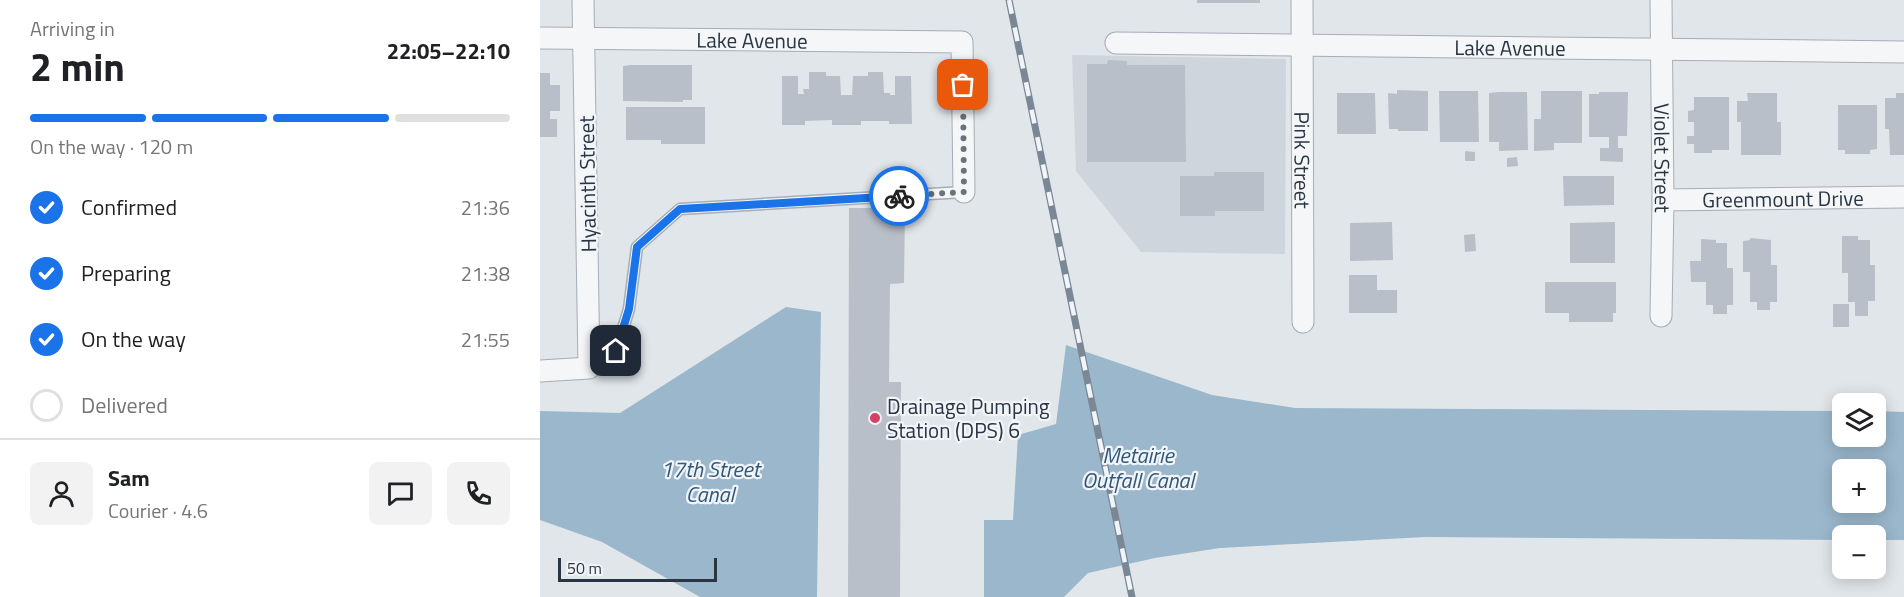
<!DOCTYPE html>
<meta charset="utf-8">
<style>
:root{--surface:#fff;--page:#f2f2f2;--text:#202124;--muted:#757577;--line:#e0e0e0;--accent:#1a73e8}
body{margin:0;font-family:"Titillium Web",sans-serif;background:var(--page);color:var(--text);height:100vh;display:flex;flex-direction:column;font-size:22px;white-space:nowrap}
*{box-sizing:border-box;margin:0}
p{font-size:20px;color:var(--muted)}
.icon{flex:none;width:33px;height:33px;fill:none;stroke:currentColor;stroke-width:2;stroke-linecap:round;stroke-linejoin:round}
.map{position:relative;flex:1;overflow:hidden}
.details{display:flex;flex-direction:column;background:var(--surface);width:540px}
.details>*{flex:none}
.tools{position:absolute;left:1292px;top:393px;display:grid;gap:12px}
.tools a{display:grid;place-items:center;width:54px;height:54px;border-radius:9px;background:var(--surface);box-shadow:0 3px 15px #0003;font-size:30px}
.scale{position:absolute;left:18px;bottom:15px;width:159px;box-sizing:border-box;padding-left:6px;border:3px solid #293543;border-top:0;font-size:16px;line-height:21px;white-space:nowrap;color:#293543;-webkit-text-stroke:4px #f1f4f8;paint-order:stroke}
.pin{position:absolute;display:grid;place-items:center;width:51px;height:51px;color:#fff;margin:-26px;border-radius:12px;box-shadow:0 3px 9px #0006}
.courier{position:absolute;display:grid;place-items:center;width:60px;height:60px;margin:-30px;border:4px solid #1a73e8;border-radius:50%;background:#fff;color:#222;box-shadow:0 2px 8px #0007}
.headline em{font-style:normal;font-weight:700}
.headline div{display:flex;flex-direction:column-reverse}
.headline{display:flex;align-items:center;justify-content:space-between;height:102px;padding:0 30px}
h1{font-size:39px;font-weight:700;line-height:45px}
.bar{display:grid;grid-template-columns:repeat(4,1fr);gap:9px 6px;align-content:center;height:72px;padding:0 30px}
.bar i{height:8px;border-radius:4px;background:var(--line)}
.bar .active{background:var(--accent)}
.bar p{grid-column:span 4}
.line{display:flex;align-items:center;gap:15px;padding:0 30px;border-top:2px solid var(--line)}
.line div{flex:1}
.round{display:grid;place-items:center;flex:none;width:63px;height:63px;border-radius:9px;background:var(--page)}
ol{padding:0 30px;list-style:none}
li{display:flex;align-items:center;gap:18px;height:66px}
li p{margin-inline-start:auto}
li .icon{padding:6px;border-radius:50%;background:var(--accent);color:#fff;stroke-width:4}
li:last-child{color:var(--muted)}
li i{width:33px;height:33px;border:3px solid var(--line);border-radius:50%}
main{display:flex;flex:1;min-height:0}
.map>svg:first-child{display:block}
.built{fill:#cfd5dc}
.water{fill:#9bb7cc;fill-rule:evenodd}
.building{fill:#b8bfc8}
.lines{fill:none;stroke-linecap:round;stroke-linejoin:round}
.service-casing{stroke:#a6adb5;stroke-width:13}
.minor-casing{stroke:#a6adb5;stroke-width:23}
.service{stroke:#f4f6f8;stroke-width:10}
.minor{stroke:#f4f6f8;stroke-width:21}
.rail-casing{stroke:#7a8795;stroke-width:7}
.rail{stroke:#f1f4f8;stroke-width:4.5;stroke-dasharray:14;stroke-linecap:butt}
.done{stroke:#69737d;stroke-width:6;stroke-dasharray:0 10.8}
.route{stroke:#1a73e8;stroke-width:8}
.poi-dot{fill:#d44166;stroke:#f1f4f8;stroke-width:2}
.labels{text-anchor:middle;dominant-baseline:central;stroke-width:4.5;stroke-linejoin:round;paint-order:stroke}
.street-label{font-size:21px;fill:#293543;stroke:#f1f4f8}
.poi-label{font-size:21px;fill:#293543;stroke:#f1f4f8;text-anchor:start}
.water-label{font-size:22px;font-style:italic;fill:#315879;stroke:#f1f4f8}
</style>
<main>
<section class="details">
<div class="headline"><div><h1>2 min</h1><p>Arriving in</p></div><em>22:05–22:10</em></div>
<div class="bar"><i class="active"></i><i class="active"></i><i class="active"></i><i></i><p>On the way · 120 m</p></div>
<ol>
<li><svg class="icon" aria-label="check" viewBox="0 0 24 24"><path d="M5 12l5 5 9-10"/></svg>Confirmed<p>21:36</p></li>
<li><svg class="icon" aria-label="check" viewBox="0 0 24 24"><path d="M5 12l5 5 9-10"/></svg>Preparing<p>21:38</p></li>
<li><svg class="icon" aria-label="check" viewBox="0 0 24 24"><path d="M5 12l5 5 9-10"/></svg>On the way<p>21:55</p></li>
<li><i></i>Delivered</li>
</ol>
<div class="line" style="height:108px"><a class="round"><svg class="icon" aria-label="person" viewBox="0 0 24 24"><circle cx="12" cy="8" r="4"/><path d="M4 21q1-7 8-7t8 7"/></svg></a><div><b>Sam</b><p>Courier · 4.6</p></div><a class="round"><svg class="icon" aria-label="chat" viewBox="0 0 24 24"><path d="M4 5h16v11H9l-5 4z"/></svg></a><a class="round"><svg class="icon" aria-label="phone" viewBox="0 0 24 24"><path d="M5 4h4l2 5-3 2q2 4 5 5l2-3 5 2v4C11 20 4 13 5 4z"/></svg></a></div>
</section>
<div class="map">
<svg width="1364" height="597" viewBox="0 0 1364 597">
<rect width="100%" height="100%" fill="#e1e6ea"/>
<path class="built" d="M532,55L746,59L745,254L601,252L536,171Z"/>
<path class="water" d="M246,307L281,312L277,597H160L62,542L0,520V411L80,413Z
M526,345L672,395L755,408L1302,411V436H1335V411L1364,412V540H1335V536H1302V540L885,537L680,548L615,558L548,573L524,597H444V520H473L478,435L516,424ZM1302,470H1335V502H1302Z"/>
<path class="building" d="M657,0H720V3H657Z
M568,60L587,61V65H645L646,162H547V64H567Z
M90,65H152V100H143V102L83,101V66Z
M269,72H286V76H300L301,95H312L313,76H328V72H343L344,93H350V95H355V76H371L372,124H349V121H321V125H292V120L265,121V125H242V76H258V94H264L263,89H269Z
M0,73H10V85H20V111H10V119H17V137H0Z
M857,90L888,91V131H858V129H849L848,93L857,94Z
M899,91H938L939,142H900Z
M1001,91H1042V143H1014V150L994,151V119H1001Z
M959,92H987L988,150L959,151V142H949V93Z
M1059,92H1088L1087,136H1078V148H1083V162L1060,161V148H1069V137H1049V94H1059Z
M797,93H835L836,134H797Z
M1207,93H1237V122H1241V155H1201V122H1197V101H1208Z
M1356,93H1364V155H1350L1349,129H1345V98H1356Z
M1154,97H1189V150H1172V153H1154V144H1147V136H1154V122H1148V111L1154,110Z
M1298,105H1337V149L1330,150V154H1305V150H1298Z
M86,107H165V144H121V140H86Z
M925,151L935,152V161H925Z
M977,157L978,166L967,167V158Z
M674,172H724V211H675V216H640V176H674Z
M1023,176H1074V205L1024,206Z
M309,208H365L364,283L350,284L349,382H361L360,597H308Z
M852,222L853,260L810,261V223Z
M1075,222V263H1030V223Z
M935,234L936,251L925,252L924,235Z
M1302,236H1318V240H1330V265H1335V301H1328V316H1315V302H1308V273H1302Z
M1210,238L1231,240V265H1237V302H1230V310H1217V302H1210V272H1203V241L1210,240Z
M1161,239L1176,240V243H1187V268H1193V305H1187V314H1173V305H1166V282H1151L1150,261H1161Z
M809,275H837V290H857V313H809Z
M1005,282H1076V313H1073V322H1029V313H1005Z
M1293,304H1309V327H1293Z"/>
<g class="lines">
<defs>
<path id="service" d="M49,368L76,351L89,309L97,247L140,209L424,192"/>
<g id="minor">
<path id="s1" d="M762,0L763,322"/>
<path id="s2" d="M1121,0L1123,200L1121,316"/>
<path id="s3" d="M0,38L422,42L424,192"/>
<path id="s4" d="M576,43C838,48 1101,47 1364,52"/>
<path id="s5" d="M1123,200L1364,197"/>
<path d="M0,371L49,368L43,0"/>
</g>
</defs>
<use href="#service" class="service-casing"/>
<use href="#minor" class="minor-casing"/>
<use href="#service" class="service"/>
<use href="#minor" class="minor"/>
<defs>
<path id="rail" d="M469,0L592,597"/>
</defs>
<use href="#rail" class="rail-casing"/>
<use href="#rail" class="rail"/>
</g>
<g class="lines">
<path class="done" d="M359,196L424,192L423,85"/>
<path class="route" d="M76,351L89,309L97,247L140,209L359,196"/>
</g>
<circle class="poi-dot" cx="335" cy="418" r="6"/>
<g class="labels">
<g class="street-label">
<text stroke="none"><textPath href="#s3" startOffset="212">Lake Avenue</textPath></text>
<text stroke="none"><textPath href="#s4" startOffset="394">Lake Avenue</textPath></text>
<text stroke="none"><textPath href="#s2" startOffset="158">Violet Street</textPath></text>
<text stroke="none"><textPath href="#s1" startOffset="160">Pink Street</textPath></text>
<text transform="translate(47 184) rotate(-91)">Hyacinth Street</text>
<text stroke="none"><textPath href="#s5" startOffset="120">Greenmount Drive</textPath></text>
</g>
<g class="poi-label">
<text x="347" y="406">Drainage Pumping<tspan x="347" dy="24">Station (DPS) 6</tspan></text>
</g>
<g class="water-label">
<text x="598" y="455">Metairie<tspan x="598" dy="25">Outfall Canal</tspan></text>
<text x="170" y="469">17th Street<tspan x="170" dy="25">Canal</tspan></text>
</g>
</g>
</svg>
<div class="tools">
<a><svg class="icon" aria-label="layers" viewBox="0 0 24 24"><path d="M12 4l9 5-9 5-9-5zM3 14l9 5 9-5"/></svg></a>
<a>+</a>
<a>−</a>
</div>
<div class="scale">50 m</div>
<div class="pin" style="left:423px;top:85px;background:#ea580c"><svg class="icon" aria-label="bag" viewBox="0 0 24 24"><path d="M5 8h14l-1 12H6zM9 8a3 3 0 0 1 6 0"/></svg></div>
<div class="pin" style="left:76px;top:351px;background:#1f2937"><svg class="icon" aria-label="home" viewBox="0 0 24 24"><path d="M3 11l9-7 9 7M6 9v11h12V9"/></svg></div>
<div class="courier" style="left:359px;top:196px"><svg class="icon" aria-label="bike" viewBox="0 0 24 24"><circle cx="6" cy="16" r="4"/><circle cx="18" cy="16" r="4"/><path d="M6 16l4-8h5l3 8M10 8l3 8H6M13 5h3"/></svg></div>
</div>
</main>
